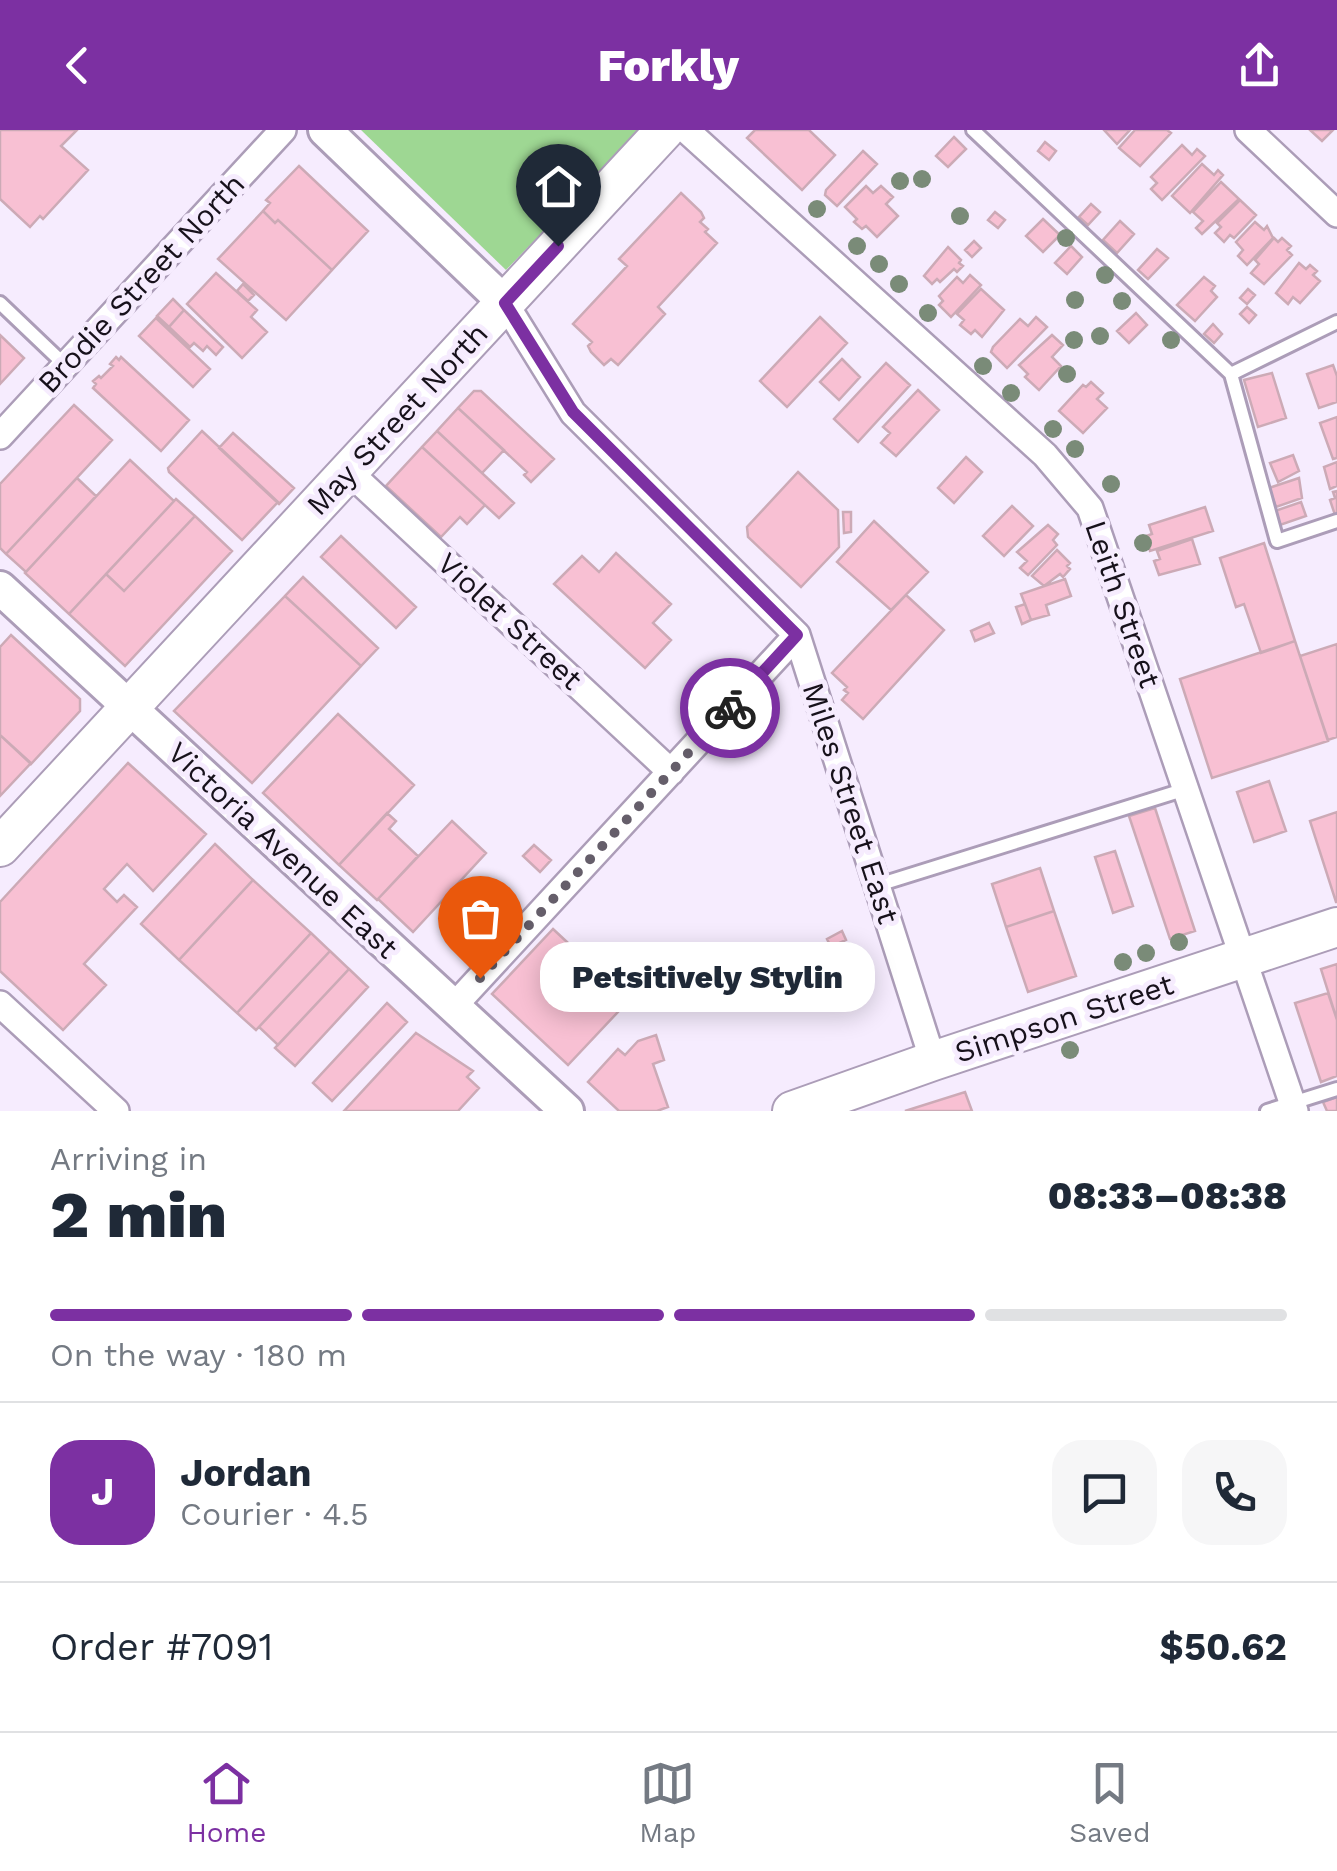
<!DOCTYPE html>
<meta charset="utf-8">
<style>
:root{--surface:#fff;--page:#f6f6f7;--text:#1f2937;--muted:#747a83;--line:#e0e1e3;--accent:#7c30a2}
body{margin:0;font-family:"Work Sans",sans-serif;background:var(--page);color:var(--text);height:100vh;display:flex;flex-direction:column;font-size:38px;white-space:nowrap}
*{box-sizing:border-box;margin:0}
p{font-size:32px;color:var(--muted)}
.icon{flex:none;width:55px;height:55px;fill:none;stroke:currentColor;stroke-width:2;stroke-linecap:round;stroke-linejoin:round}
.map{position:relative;height:981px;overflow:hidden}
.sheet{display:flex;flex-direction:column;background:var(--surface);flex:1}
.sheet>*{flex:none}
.pin{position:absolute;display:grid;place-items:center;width:85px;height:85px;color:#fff;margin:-102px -42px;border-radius:50% 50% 50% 0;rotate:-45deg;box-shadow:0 0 10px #0007}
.pin .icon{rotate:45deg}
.courier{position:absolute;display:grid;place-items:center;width:100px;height:100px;margin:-50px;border:8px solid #7c30a2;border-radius:50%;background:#fff;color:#222;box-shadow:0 2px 12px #0007}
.bubble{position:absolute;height:70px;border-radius:30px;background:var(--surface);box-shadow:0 5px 25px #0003;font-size:32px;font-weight:800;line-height:70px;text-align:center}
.head em{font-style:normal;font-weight:800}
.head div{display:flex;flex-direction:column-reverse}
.head{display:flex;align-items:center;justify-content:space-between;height:170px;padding:0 50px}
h1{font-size:65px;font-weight:800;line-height:75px}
.bar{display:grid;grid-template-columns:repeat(4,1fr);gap:15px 10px;align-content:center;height:120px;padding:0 50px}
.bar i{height:12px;border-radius:8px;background:var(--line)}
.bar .on{background:var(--accent)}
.bar p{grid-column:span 4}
.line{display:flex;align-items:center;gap:25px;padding:0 50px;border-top:2px solid var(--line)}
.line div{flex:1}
.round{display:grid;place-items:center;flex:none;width:105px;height:105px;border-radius:30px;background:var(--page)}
header{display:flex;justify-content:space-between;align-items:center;height:130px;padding:0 50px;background:var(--accent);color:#fff;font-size:45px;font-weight:800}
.tab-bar{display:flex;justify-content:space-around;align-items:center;height:140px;border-top:2px solid var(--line);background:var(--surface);font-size:28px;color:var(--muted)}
.tab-bar a{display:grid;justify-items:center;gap:5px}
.tab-bar .on{color:var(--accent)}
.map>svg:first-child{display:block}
.green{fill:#9ed793}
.building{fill:#f8c0d3;stroke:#ccaab6;stroke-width:2.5}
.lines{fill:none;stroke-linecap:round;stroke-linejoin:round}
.service-casing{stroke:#ac9db8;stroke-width:18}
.minor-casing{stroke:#ac9db8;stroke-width:30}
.tertiary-casing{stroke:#ac9db8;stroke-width:38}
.secondary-casing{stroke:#ac9db8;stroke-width:42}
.service{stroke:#fff;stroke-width:12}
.minor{stroke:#fff;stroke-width:25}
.tertiary{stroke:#fff;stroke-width:32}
.secondary{stroke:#fff;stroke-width:38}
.tree{fill:#7a8b78}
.done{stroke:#655e6a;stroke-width:10;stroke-dasharray:0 18}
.route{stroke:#7c30a2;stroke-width:12}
.labels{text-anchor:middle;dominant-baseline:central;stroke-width:10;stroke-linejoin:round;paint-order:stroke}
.street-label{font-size:30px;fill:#17111b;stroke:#f6ecfe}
</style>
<header><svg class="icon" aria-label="back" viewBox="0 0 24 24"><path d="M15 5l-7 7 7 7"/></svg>Forkly<svg class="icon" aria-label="share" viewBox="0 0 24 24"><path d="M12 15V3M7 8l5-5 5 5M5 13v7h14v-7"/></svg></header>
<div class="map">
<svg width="1337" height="981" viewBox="0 0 1337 981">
<rect width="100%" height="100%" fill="#f6ecfe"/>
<path class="green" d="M361,0H641L506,140Z"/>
<path class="building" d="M0,0H77L61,16L88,40L43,89L40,86L30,97L0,69Z
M755,0H809L835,25L802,60L747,8Z
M1104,0H1130L1117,14Z
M1135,0H1167L1171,3L1140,36L1119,18Z
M1310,0H1333L1322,11Z
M954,7L966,19L948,37L936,26Z
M1045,12L1056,21L1049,30L1038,21Z
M1182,15L1192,25L1197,19L1205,26L1162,70L1151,59L1157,53L1151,47Z
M863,21L877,34L837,76L825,65L826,60Z
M1202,34L1214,45L1218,40L1223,45L1190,83L1172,66Z
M299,36L368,101L332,140L278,90L275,93L263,81L270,73L266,70Z
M1221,52L1239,69L1202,104L1196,98L1203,91L1193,82Z
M866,56L873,63L881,56L893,67L886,74L898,86L877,107L866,96L862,99L854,92L857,89L845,77Z
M681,63L701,82L704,88L700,92L708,99L705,102L717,113L658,177L665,184L618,235L611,229L604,235L591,222L588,216L592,212L573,194L627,136L619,129Z
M1240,70L1256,85L1234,108L1230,105L1224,112L1215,103L1221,97L1217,93Z
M1091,74L1100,82L1088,95L1079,87Z
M263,81L275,93L278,90L332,140L286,190L218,129Z
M995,82L1005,90L998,98L988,90Z
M1043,89L1060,105L1043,122L1026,106Z
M1120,91L1134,104L1117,123L1103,110Z
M1255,92L1264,100L1267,96L1273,108L1247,135L1238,126L1243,120L1236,112Z
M1274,108L1278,112L1282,108L1291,116L1287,120L1292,125L1264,154L1251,143L1259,134L1255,130Z
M974,111L981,118L972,127L965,120Z
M1071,116L1082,127L1067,144L1055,133Z
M948,117L961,130L959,133L963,136L957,142L954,139L940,152L937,149L932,154L924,146Z
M1157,119L1168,128L1148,149L1138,140Z
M1299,133L1306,139L1310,135L1317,141L1313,145L1320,151L1300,173L1293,167L1288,174L1276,163Z
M216,143L257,180L251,187L267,202L242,228L187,174Z
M970,145L981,155L951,187L939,175L943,171L939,166L957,147L963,153Z
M1204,147L1215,156L1211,161L1217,167L1195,191L1177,175Z
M243,154L254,165L248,171L237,161Z
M981,159L1004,180L982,207L975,200L971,204L960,195L964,190L957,184Z
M1248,159L1255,165L1247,174L1240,168Z
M173,169L184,180L169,197L157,186Z
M1247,177L1256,185L1249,193L1240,184Z
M184,180L223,217L216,225L207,216L203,221L194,213L190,217L169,197Z
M1136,183L1147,195L1129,213L1117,201Z
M820,187L847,213L787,277L760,251Z
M1036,187L1047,197L1007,238L991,222L993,217L1020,189L1028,196Z
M156,188L210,239L193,257L139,206Z
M1213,194L1222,204L1214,213L1204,204Z
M0,205L24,228L0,254Z
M1052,205L1063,215L1052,227L1061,236L1039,260L1025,247L1028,244L1019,235Z
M116,227L119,230L121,227L189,290L161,321L93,258L96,254L93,251L99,246L101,248L113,236L110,234Z
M842,229L860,247L839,270L820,252Z
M886,233L910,255L858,312L834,289Z
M1333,235L1337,246V272L1319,278L1307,244Z
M1272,243L1286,288L1258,297L1244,250Z
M1091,252L1103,263L1097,269L1107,278L1083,303L1059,281L1083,255L1086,257Z
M918,260L939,280L896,326L881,313L890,303L883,297Z
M474,261H481L554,329L531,352L524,345L527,342L458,278Z
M74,275L112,310L6,424L0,418V354Z
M458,278L504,320L482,343L437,301Z
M1337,287V328L1333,329L1320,293Z
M202,301L278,372L242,410L169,342L168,338Z
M437,301L514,373L499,388L422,317Z
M233,303L294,358L279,374L219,318Z
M422,317L485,375L467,394L460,387L441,407L386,356Z
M1293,325L1299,341L1278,352L1270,333Z
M966,327L982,342L954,373L938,358Z
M130,330L174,371L69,484L25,443Z
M1337,332V356L1330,359L1324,337Z
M798,342L838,380L839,417L801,457L748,407L747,397Z
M77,348L96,366L26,442L6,424Z
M1299,348L1302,368L1276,377L1269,358Z
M1337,361V384L1335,385L1330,370L1335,368L1333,362Z
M176,369L195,386L124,461L106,444Z
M1301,372L1306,386L1280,395L1275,381Z
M1012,376L1033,396L1004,426L983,406Z
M1205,377L1213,401L1150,421L1146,406L1152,404L1149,395Z
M843,382H851V402L844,403Z
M195,386L232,421L125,536L69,484L106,444L124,461Z
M874,391L928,442L891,480L837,432Z
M1048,395L1058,404L1053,410L1057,415L1028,445L1020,438L1027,431L1017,422Z
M341,406L416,477L396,498L321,427Z
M1192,409L1200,434L1159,445L1154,431L1160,429L1157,421Z
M1264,413L1295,511L1261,523L1244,474L1236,477L1220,428Z
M1057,420L1070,433L1067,436L1070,439L1063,447L1060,444L1044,456L1032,446Z
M616,423L671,474L653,493L671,510L645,538L554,454L582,426L599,442Z
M303,447L378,518L361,536L285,466Z
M1065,449L1071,466L1046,475L1049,485L1031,490L1021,464Z
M906,465L944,500L863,589L842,570L848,563L844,560L847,557L832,543Z
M285,466L361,536L252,653L174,581Z
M1025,474L1031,490L1022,494L1016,477Z
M989,493L994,503L975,511L971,501Z
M11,505L80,569V581L31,634L0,605V517Z
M1295,511L1328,611L1212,648L1180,549Z
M1337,514V607L1328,610L1300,526Z
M338,584L414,655L339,735L263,663Z
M0,605L31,633L0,666Z
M128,633L206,704L153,761L127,734L104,759L117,772L124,765L137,777L84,834L106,855L63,900L0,841V772Z
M1269,651L1286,701L1254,712L1237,662Z
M1155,678L1195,801L1170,809L1129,686Z
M1337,682V772H1336L1310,691Z
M387,683L396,691L389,699L418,726L377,770L339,735Z
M452,691L486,723L413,802L378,769Z
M215,714L253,750L179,830L141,794Z
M534,715L551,730L540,742L523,726Z
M1115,721L1133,776L1113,783L1095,727Z
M1040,738L1054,781L1006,797L992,754Z
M253,750L311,803L237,883L179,830Z
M1054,781L1076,846L1028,862L1006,797Z
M553,799L611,853L631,832L649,849L568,935L492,864Z
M842,801L846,810L831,817L827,809Z
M311,803L330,821L256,900L237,883Z
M829,815L838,843L795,857L786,830Z
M330,821L349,839L278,915L259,897Z
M1337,834V890L1321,839Z
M349,839L368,857L295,936L275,918Z
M1328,863L1337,890V946L1321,952L1295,873Z
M387,873L407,892L332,971L313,953Z
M416,903L473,941L467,947L479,958L458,981H344Z
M656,905L664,930L653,934L668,977L657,981H619L588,952L618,919L625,925L638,911Z
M965,962L972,981H905Z
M1337,967V981H1327L1323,972Z"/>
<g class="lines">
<defs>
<path id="service" d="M973,0L1231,244L1277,411L1337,391
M0,173L66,236
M1231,244L1337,192
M878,755L1186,659
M1267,981L1337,959"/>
<path id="minor" d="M686,0L1045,325L1090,378L1295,981
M1248,0L1337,84
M505,173L573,283L797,505L933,931
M0,306L283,0
M348,341L671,642
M0,874L116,981
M453,877L797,505"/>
<path id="tertiary" d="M325,0L505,173
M0,458L567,981"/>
<path id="secondary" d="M0,717L665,0
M792,981L933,931L1337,797"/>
</defs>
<use href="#service" class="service-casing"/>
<use href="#minor" class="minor-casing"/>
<use href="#tertiary" class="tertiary-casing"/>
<use href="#secondary" class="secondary-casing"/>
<use href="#service" class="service"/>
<use href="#minor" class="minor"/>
<use href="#tertiary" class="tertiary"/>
<use href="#secondary" class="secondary"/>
</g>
<g class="tree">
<circle cx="922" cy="49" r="9"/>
<circle cx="900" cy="51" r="9"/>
<circle cx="817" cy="79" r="9"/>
<circle cx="960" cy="86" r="9"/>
<circle cx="1066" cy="108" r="9"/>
<circle cx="857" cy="116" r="9"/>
<circle cx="879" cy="134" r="9"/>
<circle cx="1105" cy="145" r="9"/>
<circle cx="899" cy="154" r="9"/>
<circle cx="1075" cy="170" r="9"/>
<circle cx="1122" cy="171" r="9"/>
<circle cx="928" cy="183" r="9"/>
<circle cx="1100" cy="206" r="9"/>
<circle cx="1074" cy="210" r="9"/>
<circle cx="1171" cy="210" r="9"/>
<circle cx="983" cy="236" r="9"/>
<circle cx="1067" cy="244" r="9"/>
<circle cx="1011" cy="263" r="9"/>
<circle cx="1053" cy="299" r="9"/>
<circle cx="1075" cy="319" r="9"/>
<circle cx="1111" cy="354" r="9"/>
<circle cx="1143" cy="413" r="9"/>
<circle cx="1179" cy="812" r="9"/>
<circle cx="1146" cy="823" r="9"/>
<circle cx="1123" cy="832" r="9"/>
<circle cx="1070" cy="920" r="9"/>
</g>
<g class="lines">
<path class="done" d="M480,848L730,578"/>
<path class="route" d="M558,116L505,173L573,282L797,505L730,578"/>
</g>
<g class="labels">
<g class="street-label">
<text transform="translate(141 153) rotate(-47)">Brodie Street North</text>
<text transform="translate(397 289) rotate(-47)">May Street North</text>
<text transform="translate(1123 474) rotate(71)">Leith Street</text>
<text transform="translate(510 491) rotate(43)">Violet Street</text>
<text transform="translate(851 673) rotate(72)">Miles Street East</text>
<text transform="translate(283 720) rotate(43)">Victoria Avenue East</text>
<text transform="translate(1064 888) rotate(-18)">Simpson Street</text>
</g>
</g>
</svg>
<div class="pin" style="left:480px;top:848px;background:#ea580c"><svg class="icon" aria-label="bag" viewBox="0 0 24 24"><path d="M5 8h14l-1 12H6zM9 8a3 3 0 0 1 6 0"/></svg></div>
<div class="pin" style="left:558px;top:116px;background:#1f2937"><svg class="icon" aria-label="home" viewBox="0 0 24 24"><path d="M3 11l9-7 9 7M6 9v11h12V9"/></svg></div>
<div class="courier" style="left:730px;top:578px"><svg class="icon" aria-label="bike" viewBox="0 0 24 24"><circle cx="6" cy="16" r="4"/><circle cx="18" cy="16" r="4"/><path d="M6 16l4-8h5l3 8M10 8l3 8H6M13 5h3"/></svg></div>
<div class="bubble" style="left:540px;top:812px;width:335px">Petsitively Stylin</div>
</div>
<section class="sheet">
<div class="head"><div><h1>2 min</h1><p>Arriving in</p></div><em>08:33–08:38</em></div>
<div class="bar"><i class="on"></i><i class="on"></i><i class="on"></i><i></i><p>On the way · 180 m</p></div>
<div class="line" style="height:180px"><b class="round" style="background:var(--accent);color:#fff">J</b><div><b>Jordan</b><p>Courier · 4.5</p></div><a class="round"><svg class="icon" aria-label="chat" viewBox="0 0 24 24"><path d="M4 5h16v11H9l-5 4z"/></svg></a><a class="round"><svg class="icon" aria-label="phone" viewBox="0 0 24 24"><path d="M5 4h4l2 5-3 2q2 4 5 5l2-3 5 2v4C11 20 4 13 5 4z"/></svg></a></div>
<div class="line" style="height:130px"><div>Order #7091</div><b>$50.62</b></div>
</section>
<nav class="tab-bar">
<a class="on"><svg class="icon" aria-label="home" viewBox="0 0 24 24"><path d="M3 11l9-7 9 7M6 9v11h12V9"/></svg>Home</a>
<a><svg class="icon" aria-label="map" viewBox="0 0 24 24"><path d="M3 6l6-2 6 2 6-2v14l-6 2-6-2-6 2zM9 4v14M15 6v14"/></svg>Map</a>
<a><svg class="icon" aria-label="saved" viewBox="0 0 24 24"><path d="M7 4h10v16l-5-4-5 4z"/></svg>Saved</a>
</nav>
